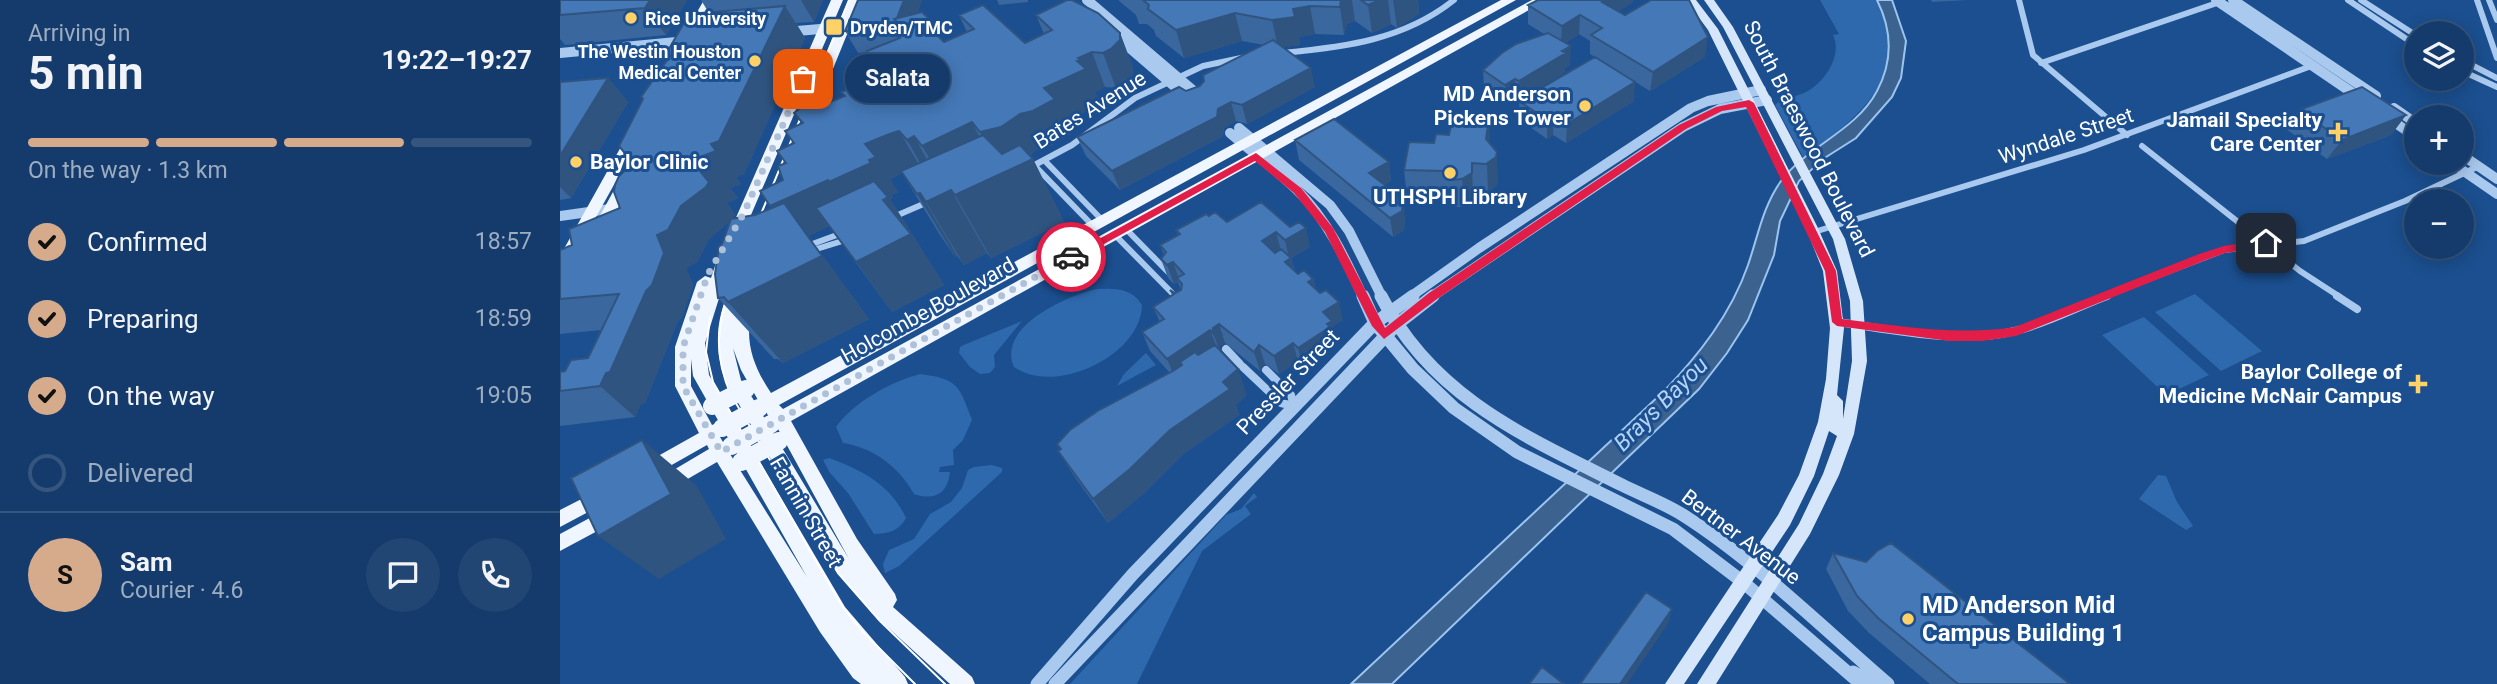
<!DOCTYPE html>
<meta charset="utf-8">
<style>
:root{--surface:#143b6b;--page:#214673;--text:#f1f3f6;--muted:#9dadc1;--line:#33557e;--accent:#d6ab8b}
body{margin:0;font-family:Roboto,sans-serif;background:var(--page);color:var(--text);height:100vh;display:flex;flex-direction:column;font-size:26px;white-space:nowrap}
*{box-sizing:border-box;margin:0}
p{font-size:23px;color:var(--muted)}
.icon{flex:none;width:38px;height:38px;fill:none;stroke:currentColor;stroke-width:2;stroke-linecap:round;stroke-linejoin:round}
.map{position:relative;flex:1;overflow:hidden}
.details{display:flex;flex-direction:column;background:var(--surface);width:560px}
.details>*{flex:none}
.fabs{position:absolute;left:1844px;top:21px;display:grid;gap:14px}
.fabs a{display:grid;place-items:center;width:70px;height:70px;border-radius:50%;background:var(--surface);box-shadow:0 4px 18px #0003,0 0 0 2px var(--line);font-size:35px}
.pin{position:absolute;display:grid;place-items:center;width:60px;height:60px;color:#fff;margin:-30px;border-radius:14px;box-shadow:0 4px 10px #0006}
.courier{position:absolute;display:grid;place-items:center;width:70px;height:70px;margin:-35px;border:5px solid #e11d48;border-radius:50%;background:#fff;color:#222;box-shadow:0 2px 9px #0007}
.bubble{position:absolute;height:49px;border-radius:24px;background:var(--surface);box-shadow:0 4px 18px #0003,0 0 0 2px var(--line);font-size:23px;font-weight:700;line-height:49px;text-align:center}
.head em{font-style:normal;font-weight:700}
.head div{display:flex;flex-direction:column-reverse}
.head{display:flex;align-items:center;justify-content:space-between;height:119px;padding:0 28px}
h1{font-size:46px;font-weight:700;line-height:52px}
.bar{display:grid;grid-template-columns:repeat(4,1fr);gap:10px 7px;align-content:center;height:84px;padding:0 28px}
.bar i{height:9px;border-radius:5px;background:var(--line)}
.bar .active{background:var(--accent)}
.bar p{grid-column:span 4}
.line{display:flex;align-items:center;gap:18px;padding:0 28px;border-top:2px solid var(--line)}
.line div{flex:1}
.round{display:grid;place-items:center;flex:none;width:74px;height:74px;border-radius:37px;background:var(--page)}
ol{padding:0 28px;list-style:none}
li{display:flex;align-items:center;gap:21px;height:77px}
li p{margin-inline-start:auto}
li .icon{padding:7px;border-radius:50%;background:var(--accent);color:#111;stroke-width:4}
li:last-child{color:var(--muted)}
li i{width:38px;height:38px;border:4px solid var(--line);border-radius:50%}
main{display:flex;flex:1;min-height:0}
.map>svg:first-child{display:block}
.green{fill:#2e69ad}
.water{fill:#3c6290;stroke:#9cc4f0;stroke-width:2}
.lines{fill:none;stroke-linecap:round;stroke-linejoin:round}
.minor-far1{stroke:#a9c9ee;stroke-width:6}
.minor{stroke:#a9c9ee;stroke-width:8}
.tertiary-far1{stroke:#a9c9ee;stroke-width:10}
.tertiary{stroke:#a9c9ee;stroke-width:13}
.secondary{fill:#d6e6fa;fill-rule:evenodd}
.primary{fill:#f0f6ff;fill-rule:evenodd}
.tram{stroke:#fff;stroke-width:2}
.primary-bridge{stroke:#f0f6ff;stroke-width:18}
.wall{fill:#3a679d}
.shaded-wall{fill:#305480}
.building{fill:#4478b7;stroke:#305480;stroke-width:2}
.route{fill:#e11d48}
.done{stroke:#afc1d8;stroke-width:7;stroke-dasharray:0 12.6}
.poi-dot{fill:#ffd166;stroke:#1b4f8f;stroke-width:2.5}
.labels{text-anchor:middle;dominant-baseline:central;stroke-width:6;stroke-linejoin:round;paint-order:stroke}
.far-poi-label{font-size:18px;font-weight:bold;fill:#fff;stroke:#1b4f8f;text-anchor:start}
.poi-label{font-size:21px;font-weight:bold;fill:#fff;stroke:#1b4f8f;text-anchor:end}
.street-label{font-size:21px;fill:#fff;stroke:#1b4f8f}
.water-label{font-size:23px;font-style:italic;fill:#b5d3f5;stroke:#1b4f8f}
.near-poi-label{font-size:24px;font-weight:bold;fill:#fff;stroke:#1b4f8f;text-anchor:start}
</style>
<main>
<section class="details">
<div class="head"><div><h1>5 min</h1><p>Arriving in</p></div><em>19:22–19:27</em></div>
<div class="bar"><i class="active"></i><i class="active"></i><i class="active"></i><i></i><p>On the way · 1.3 km</p></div>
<ol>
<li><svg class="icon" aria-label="check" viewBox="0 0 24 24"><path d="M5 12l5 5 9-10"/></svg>Confirmed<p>18:57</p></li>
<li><svg class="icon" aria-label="check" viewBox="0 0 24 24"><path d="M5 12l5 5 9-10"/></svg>Preparing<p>18:59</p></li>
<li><svg class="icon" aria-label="check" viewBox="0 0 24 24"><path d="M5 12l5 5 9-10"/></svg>On the way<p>19:05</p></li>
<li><i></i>Delivered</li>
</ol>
<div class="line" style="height:126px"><b class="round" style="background:var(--accent);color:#111">S</b><div><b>Sam</b><p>Courier · 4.6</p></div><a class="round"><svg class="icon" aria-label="chat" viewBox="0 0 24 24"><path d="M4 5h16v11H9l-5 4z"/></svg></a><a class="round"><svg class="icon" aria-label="phone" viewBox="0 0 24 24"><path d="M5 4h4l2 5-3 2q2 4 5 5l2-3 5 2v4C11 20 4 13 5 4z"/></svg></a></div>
</section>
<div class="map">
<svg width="1937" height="684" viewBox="0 0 1937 684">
<rect width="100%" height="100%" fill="#1b4f8f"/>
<path class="green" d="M1260,0H1317C1354,76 1300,117 1243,157L1215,105C1223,98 1236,97 1246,92C1264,83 1283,56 1273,35L1279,34Z
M537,289C555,288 572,288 582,305C581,356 495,396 454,367C436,326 509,295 537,289Z
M1635,294L1702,351L1661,371L1595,312Z
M1584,317L1649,375L1606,395L1542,335Z
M462,321L434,355L435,367L430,373L420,374L410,367L399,353L400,347L406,344Z
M586,353L596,365L557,386L564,374Z
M360,374C398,379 399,385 412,420L403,440L393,450L394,465L380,467L379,472H390C388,494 374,501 354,494C339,467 314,448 283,443L276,427C294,402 330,382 360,374Z
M269,458C302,470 331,485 346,518C339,531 328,534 314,534L288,493L270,473L263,460Z
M432,465L442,468V472L339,566L325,573L323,564L329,550L354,539L370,514L391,502L402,488L408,470L414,467Z
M1598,475L1606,476L1617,502L1633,526L1626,530L1579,499Z
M694,493L697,497L685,506L691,514L642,551L577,684H510L666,515L681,509Z"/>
<path class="water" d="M1317,0H1332L1346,41L1341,78L1332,97L1296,138L1263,159L1239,181L1220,221L1214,255L1188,320L1167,353L1139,389L832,684H791L1103,392C1139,355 1171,314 1188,265C1198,236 1203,206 1221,181C1247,146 1296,131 1317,91C1333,61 1332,30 1317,0Z"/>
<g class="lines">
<path class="minor-far1" d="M1459,0L1473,55L1567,135
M1788,0L1857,46
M1801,0L1857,36
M1917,0L1937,58
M1929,0L1937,20
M723,53C785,47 844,40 894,0
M1902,60L1937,78
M1481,63L1660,2
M1902,71L1937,87
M1582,146L1740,271L1780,297
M485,161L543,221
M475,166L533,226
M469,168L512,145L575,98L643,66L686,57
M331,218L368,202
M565,228L608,272
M1254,232L1524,150L1754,65
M554,234L615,296
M247,246L285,232
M250,251L289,239
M1542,297L1664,250L1744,241L1845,201L1919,166"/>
<path class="minor" d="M1777,296L1797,309
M1277,322C1334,330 1399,345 1455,331C1486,324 1517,307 1547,296
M666,349L680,364
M683,367L721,403L734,406L731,395L706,370"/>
<path class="tertiary-far1" d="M527,0L642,98
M1656,0L1803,100
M1673,0L1816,96
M225,32L284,27
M551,32L628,98
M0,53L127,41
M1834,108L1857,124
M1827,117L1857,138
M679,128L770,205L789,231L822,297
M670,133C692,152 716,170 737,190C767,219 786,260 803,297
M1902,155L1937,179
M1892,163L1937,194
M0,216L50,209
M850,297L919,248L1131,108L1148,101L1201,90
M871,297L1123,127L1160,109L1207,100"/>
<path class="tertiary" d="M803,296L815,323L853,369L894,408L957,452L1113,529L1183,582L1301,684
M821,296C872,397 966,437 1062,485C1082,495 1104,503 1123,515C1194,560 1264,629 1328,684
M1293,672L1315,684
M477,684L573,574L815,323L853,296
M495,684L836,325L873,296"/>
<path class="secondary" d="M1126,0H1136L1158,29L1257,226L1277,271L1284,328L1277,395L1283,401V419L1292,361L1290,301L1273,239L1163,27L1144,0H1154L1173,27L1285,239L1303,301L1307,361L1294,434L1279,475L1250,534L1156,684H1137L1239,524L1263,474L1277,436L1269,431L1254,476L1230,525L1124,684H1105L1218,515L1239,475L1258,422L1266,379L1270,328L1263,271L1245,226L1148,30Z"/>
<path class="primary" d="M144,0H156L136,34H128L126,31Z
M271,0H283L182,236L175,241L170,240L168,236Z
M289,0H301L255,113L249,117L244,116L243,113Z
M941,0H956L219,405L223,409L972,0H987L231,421L297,539L335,594L337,600L333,607L412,677L415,684H390L312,613L273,566L166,382C154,351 155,318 171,288H181L182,297H191L194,301C183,337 191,363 211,393ZM173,348L181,370L198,400L195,402L181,380ZM206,412L209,417L205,419L202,414ZM218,429L289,559L212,431Z
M74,132L81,136L5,273L0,274V256L67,136Z
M66,176L73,181L45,232L38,237L33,236L31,232L59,181Z
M164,255L171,260L145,343L149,375L285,607L345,677L348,684H301L293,678L260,632L157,462L112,488L106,491L100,488L97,483L100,478L149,449L147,445L94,475L88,477L82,475L79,470L82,465L139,433L115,386V347L137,282L145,276L151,278L157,260ZM131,359L133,376L159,422L152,425L131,386ZM166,434L169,440L163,442L160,437ZM175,450L247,577L170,454Z
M41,489L47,492L50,497L47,502L0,527V510Z
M50,507L56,509L59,515L56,521L0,551V534Z"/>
<path class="tram" d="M194,231L289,0
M171,286C156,324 154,357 171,395L278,573L320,621L385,684
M150,317L146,352L153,382L282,606L303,632L355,684"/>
<path class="primary-bridge" d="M152,406L186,389
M162,428L199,408
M171,446L211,424
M181,462L219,441"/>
</g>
<path class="wall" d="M0,0H127L106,35L5,45L0,39Z
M141,0H263L254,22L236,23L245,38L184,174L176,177L181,184L170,188L178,198L167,203L175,214L173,219L195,215L211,208L223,180L226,163L234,143L225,131L242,124L234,113L268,103L284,96L281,92L320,75L307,52L298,53L285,31L298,0H362L358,12L384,42L407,32L399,15L465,43L484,34L476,15L560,33L573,68L572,76L564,85L556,88L545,87L535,92L540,105L505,121L511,134L489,147L476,150L470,155L473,159L504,222L431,258L427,253L404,265L398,257H395L380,235L342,173L330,179L338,192L331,195L333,198L330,199L384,285L332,312L269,226L248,236L309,319L223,363L218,359H214L158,298L162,244L170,221L149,239L137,262L126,268L133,285L122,317L117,323L85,403L81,404L75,417L0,426V372L5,371L28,358L41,330L0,334V250L12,245L60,208L73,163L107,59L105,56L149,13Z
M437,0H468V2L439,5Z
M558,0H858L859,14L837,28L831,24L812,33L795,21L787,24L784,35L755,34L739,37L740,45L723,47L755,87L687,124L676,121L664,128L663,136L560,190L526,156L517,137L640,86L704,45L682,41L624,58L596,36L594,30L587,24H579L576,15Z
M978,0H1073L1072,3L1058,11L1145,57L1090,91L1069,78L1074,101L1006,143L993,135L987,139L960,120L959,101L1035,57L1030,54V41L1019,34L1005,43L1010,65L1005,68V72L959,100L955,98L946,104L924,89L923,70L984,34L968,24V5Z
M1371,0H1408L1372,2Z
M48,78L68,102L11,198L0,200V82Z
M1739,110L1846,115L1831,135L1767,159L1726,129Z
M735,140L829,162L831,181L824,185L845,218L844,230L833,237L739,160Z
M874,143H930L938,180L937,185L928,192L914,191L913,201L904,207H894L886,199L847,198L844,170Z
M701,202L750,247L731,258L735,271L738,274L753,279L756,290L783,320L773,326L776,339L773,341L774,345L743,366L738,361L719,374L705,364L700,371L665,343L660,346V351L687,395L676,405L679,415L622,455L583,494L548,523L514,476L498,451L501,449L497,444L610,373L590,351L582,332L600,322L593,307L612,295L610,290L615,293L621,290L618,282L614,284L608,278L601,259L604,255L600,245L618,235L616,230L649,216L667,222Z
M1273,553L1510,684H1370L1309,633L1288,611L1266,569Z"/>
<path class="shaded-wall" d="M90,0H127L106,35L85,8Z
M241,0H263L254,22Z
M344,0H362L348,41L339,24L336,21Z
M781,0H792L795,21L787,24L784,35L780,7Z
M820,0H828L831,24L812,33L808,5Z
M833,0H858L859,14L837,28Z
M1046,0H1073L1072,3L1041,21L1042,2Z
M225,6L245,38L184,174L176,177L181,184L170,188L178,198L167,203L175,214L173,219L149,239L137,262L126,268L133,285L122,317L117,323L85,403L81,404L75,417L40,386L97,235L140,171L143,156L151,144Z
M750,6L755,34L739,37L740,45L718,48L712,20L733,9Z
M675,13L682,41L624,58L616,30Z
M1020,15L1019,34L1001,45L1002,26Z
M369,19L387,55L365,23Z
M560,33L573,68L572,76L564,85L556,88L543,53Z
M1148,37L1145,57L1090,91L1093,72Z
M1011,46L1010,65L1005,68V72L959,100V81Z
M532,52L545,87L535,92L540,105L505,121L511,134L489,147L476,150L458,163L438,168L420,132L460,114L484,88L517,61L518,58Z
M751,68L755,87L687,124L682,105Z
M48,78L68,102L11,198L0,187V156Z
M955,79V98L946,104L945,85Z
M1075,82L1074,101L1006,143L1007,124Z
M671,102L676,121L664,128L663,136L560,190L552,171Z
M1846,115L1831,135L1767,159L1782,140Z
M994,116L993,135L987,139V120Z
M929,118L930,146L937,152L938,180L937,185L928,192L926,139Z
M412,122L430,158L383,181L362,146Z
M339,131L360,166L348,170L330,179L338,192L331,195L333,198L330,199L384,285L332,312L296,262L293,217L269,182L309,160L305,144L327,135Z
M354,136L374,172L367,175L347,140Z
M473,159L504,222L431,258L395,195Z
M829,162L831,181L812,193L809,173Z
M912,163L913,201L904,207L902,179Z
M268,180L292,215L248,236L309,319L223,363L168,302L237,241L210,206Z
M391,190L427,253L404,265L366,202Z
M360,193L398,257H395L357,194Z
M843,199L845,218L844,230L833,237L830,218Z
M746,228L750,247L729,259L725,240Z
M716,232L721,251L707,260L702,241Z
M731,258L736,277L725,262Z
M613,262L620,281L617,278L618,282L614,284L607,265Z
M753,279L758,298L748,282Z
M779,302L783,320L773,326L776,339L773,341L774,345L743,366L738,348L763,312Z
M659,324L665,343L660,346V352L653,333V328Z
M650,330L657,348L622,365L620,362L624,371L615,378L607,359Z
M733,343L738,361L719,374L714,356Z
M699,345L705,364L700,371L694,352Z
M678,369L687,395L676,405L679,415L622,455L583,494L548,523L533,499Z
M82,440L137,486L166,539L99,579L38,536Z
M1112,609L1108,624L1067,684H1060Z"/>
<path class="building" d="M0,0H90L85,8L0,15Z
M298,0H344L337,18L334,19L336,22L334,26L285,31Z
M507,0H512L538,13L560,33V40L551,49L543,53L532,52L518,58L520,60L517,61L526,69L484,88L495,99L473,111L460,114L441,127L420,132L412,122L362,146L354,136L347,140L339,131L327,135L305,144L316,157L309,160L311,163L269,182L268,180L210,206L200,191L223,180L218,166L226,163L217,151L234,143L225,131L243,123L234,113L241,107L238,102L259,93L268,103L285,96L281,92L326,73L307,51L340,38L330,28L339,24L334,19L362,12L369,19L365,23L384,42L414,29L399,15L423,5L465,43L492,30L476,15Z
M583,0H781L780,7L750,6L733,9L735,17L712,20L675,13L616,30L588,9L589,5Z
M801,0H820L808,5Z
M978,0H1046L1042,2L1065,15L1091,0H1129L1148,37L1093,72L1031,35L1042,28L1020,15L1002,26L968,5Z
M225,6L159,141L151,144L156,151L143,156L152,165L140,171L149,182L146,187L121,206L108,230L97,235L104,253L92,285L86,291L50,372L46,373L40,386L0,391V372L5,371L11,360L28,358L59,294L0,299V250L12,245L9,229L60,208L54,192L55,185L59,176L73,163L59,146L83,99L81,97L110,56H105L129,14Z
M988,33L1011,46L1002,51L1006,53L959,81L955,79L945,85L923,70L942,53L956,44Z
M713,40L751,68L682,105L671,102L658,109L657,117L552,171L517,137L619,87L626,91L640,86L644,81L643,75Z
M1035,57L1075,82L1007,124L994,116L987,120L959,101Z
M48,78L0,156V82Z
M1802,87L1846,115L1782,140L1739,110Z
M893,117L929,118L926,139L937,152L936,157L926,164L912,163V173L902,179L892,180L884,171L844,170L849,142L874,143L876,134L889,135Z
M774,119L829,162L809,173L843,199L842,211L830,218L735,140Z
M423,135L442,154L460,145L473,159L395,195L391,190L366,202L360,193L357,194L341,171Z
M314,181L328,197L323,200L351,234L296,262L256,208Z
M701,202L730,227L739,222L746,228L725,240L716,232L702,241L715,253L721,249L731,258L725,262L738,274L744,270L753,279L748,282L760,293L766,290L779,302L763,312L772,321L767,324L770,327L738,348L733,343L714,356L699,345L694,352L659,324L653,328V333L650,330L607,359L582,332L604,319L593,307L614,294L610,290L615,293L621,290L622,284L617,278L624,274L613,262L607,265L601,259L606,252L600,245L620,234L616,230L646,214L649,216L655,212L667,222Z
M224,203L262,256L168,302L164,297L158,298L155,274L159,246L162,244L171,219L195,215Z
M655,345L678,369L663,382L670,389L610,430L570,469L533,499L498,451L501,449L497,444L510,430L539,410L613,371L622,365L620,362L635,352L638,355Z
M82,440L111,494L38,536L11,478Z
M1331,543L1510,684H1398L1318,618L1297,596L1273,553L1306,562L1317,551Z
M1086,592L1112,609L1060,684H1020Z
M982,667L1004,684H969Z"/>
<path class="route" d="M1189,100L1194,103L1276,271L1282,319C1341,326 1397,336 1455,327L1639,254L1664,246L1706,239L1711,243L1706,247L1665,253L1646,260L1456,336L1422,341H1390L1277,326L1272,322L1265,271L1186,107L1162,111L1126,129L877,299L824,339L812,326L765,232L734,193L695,161L515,260H508L506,257L696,153L741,188L773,228L825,328L869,293L1119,125L1156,107Z"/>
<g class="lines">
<path class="done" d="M243,79L184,213L148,274L123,347V386L161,452L511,257"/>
</g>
<g class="poi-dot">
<circle cx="71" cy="18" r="7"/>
<rect x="265" y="18" width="18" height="18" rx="3.5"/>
<circle cx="195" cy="61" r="7"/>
<circle cx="1025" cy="106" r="7"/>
<path d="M1774.5 121.5h7v7h7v7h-7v7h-7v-7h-7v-7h7z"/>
<circle cx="16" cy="162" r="7"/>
<circle cx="890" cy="173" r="7"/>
<path d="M1854.5 373.5h7v7h7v7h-7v7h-7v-7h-7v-7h7z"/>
<circle cx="1348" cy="619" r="7"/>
</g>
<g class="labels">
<g class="far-poi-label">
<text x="85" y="18">Rice University</text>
<text x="290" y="27">Dryden/TMC</text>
<text x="181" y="51" text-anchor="end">The Westin Houston<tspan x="181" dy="21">Medical Center</tspan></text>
</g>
<g class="poi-label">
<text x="1011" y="94">MD Anderson<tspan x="1011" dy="24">Pickens Tower</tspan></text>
<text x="1762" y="120">Jamail Specialty<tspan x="1762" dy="24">Care Center</tspan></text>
<text x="30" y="162" text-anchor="start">Baylor Clinic</text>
<text x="890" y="197" text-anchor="middle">UTHSPH Library</text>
<text x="1842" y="372">Baylor College of<tspan x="1842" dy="24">Medicine McNair Campus</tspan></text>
</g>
<g class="street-label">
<text transform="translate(530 110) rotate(-32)">Bates Avenue</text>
<text transform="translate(1506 136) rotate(-18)">Wyndale Street</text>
<text transform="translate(1249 139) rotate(63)">South Braeswood Boulevard</text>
<text transform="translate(368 310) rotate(-29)">Holcombe Boulevard</text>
<text transform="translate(728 382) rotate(-46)">Pressler Street</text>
<text transform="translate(246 512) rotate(60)">Fannin Street</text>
<text transform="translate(1181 537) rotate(37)">Bertner Avenue</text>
</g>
<g class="water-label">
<text transform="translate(1101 404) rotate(-45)">Brays Bayou</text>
</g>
<g class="near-poi-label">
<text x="1362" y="605">MD Anderson Mid<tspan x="1362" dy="28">Campus Building 1</tspan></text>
</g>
</g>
</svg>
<div class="fabs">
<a><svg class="icon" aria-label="layers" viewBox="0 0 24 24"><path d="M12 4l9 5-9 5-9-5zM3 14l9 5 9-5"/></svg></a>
<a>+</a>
<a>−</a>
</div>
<div class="pin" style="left:243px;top:79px;background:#ea580c"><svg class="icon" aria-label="bag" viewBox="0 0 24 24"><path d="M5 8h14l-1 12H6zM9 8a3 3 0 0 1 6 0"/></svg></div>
<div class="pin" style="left:1706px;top:243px;background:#1f2937"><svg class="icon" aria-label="home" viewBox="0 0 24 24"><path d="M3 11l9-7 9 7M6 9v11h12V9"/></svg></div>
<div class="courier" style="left:511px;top:257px"><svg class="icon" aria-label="car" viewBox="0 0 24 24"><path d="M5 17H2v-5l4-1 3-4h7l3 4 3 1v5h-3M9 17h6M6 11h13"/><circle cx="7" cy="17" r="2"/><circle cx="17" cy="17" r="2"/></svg></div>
<div class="bubble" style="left:285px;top:54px;width:105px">Salata</div>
</div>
</main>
